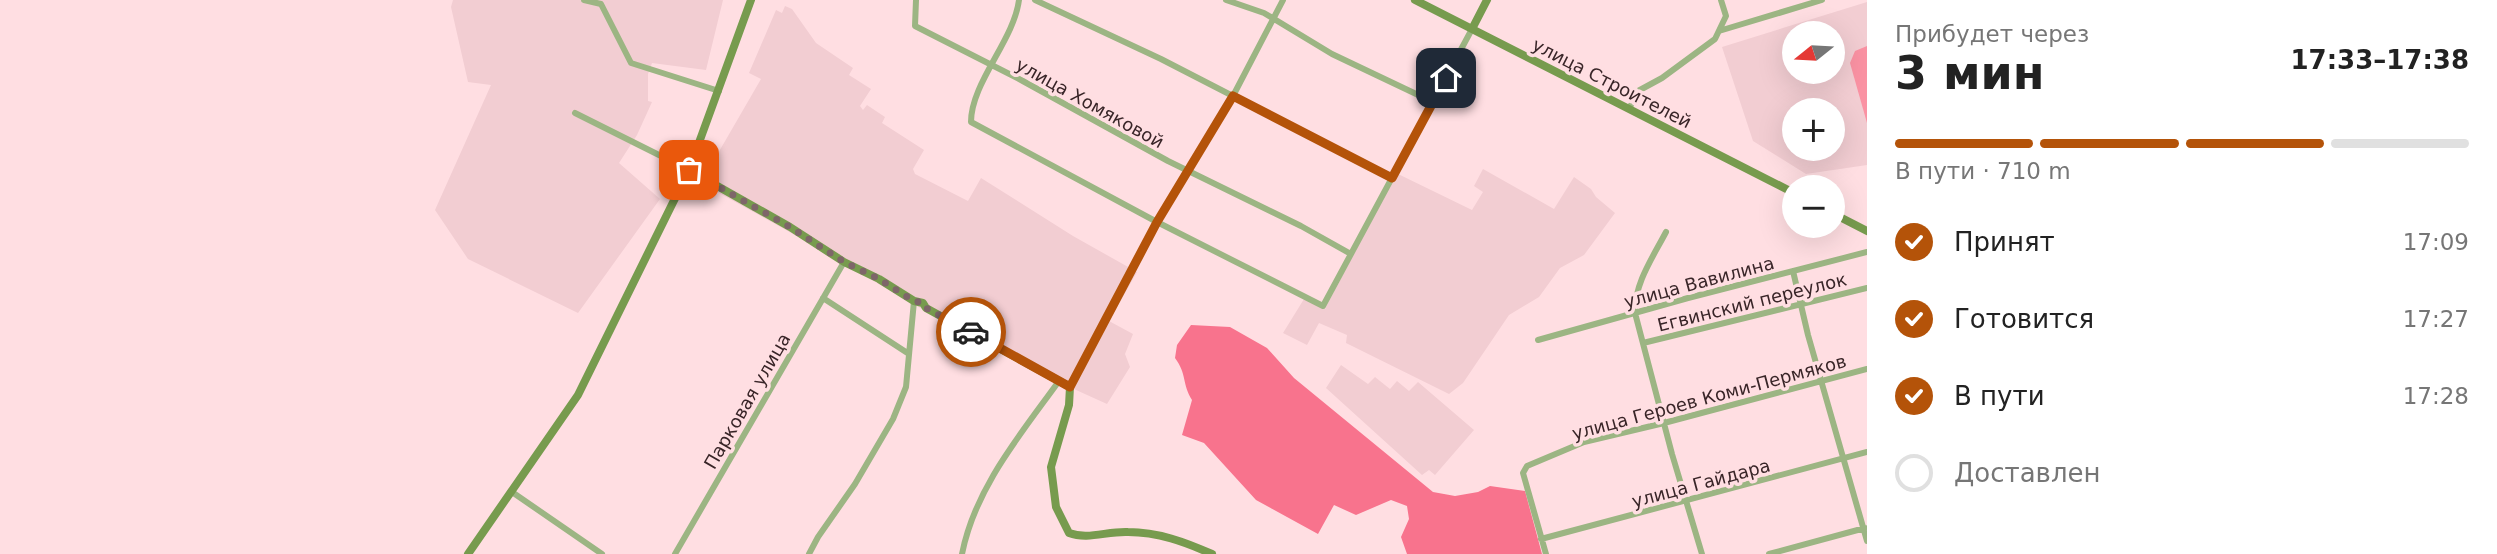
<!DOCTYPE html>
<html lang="ru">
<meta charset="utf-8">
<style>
:root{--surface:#fff;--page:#f6f6f6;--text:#222;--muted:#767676;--line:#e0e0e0;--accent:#b45309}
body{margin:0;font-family:"DejaVu Sans",sans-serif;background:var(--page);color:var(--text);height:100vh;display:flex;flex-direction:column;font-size:26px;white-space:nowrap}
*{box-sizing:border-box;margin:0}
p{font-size:23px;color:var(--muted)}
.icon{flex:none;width:38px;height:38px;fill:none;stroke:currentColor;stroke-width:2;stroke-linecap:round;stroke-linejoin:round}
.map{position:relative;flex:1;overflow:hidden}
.drawer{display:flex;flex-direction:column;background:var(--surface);width:630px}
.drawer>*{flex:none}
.needle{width:46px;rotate:252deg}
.tools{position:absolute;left:1782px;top:21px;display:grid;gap:14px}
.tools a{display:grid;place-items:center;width:63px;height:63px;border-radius:50%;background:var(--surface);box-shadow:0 7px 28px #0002;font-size:35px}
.pin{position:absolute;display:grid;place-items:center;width:60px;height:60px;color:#fff;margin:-30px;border-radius:14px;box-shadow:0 4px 10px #0006}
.courier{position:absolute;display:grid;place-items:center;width:70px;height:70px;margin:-35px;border:5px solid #b45309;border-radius:50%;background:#fff;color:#222;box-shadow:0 2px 9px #0007}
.headline em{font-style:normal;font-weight:600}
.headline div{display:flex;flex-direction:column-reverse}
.headline{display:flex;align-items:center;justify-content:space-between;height:119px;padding:0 28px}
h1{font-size:46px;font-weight:600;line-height:52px}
.bar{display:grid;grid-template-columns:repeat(4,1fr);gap:10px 7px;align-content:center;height:84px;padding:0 28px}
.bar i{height:9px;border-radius:5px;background:var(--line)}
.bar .selected{background:var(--accent)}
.bar p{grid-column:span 4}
ol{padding:0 28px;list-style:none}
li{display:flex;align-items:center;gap:21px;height:77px}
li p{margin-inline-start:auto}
li .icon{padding:7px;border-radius:50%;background:var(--accent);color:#fff;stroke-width:4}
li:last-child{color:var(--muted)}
li i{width:38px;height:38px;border:4px solid var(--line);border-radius:50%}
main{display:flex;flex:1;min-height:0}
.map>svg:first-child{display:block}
.built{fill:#f2cdd2;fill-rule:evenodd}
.green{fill:#fa92a3}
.forest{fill:#f8738d}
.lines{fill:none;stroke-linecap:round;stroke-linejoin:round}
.street{stroke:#9cb583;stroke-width:6}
.secondary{stroke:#779b4e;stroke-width:8}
.done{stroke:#7e6669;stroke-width:7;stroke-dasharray:0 12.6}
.route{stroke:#b45309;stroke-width:9}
.labels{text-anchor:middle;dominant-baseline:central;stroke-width:7;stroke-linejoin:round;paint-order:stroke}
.street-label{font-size:18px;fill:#392528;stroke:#ffdee2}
</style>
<main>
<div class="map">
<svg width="1867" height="554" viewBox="0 0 1867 554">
<rect width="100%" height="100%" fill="#ffdee2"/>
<path class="built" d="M453,0H723L706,70L652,63L648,74V101L652,102L637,135L619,163L660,199L578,313L468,259L435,210L491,85L468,82L451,7Z
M1867,2V165L1806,174L1753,141L1722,47ZM1794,33H1832V72H1794ZM1794,110H1832V149H1794Z
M785,6L792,9L816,43L853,68L849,75L871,89L860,106L863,110L867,105L885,117L882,123L924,150L913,169L915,174L968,201L981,178L1073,236L1137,272L1109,321L1133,334L1125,354L1130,367L1107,404L1054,380L927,312L786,230L708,187L715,178L706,174L761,79L749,73L776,10L782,13Z
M1483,169L1554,209L1574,177L1591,189L1596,197L1615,213L1584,255L1560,268L1539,297L1509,315L1463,383L1449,394L1346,343L1347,335L1319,323L1307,345L1283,333L1304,299L1325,309L1396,173L1472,210L1483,192L1474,186Z
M1341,365L1368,384L1375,377L1390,389L1397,381L1409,391L1418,382L1474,430L1435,475L1429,470L1422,475L1326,388Z"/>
<path class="green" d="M1867,46V123L1850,63L1855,51Z"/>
<path class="forest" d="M1191,325L1230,327L1267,348L1294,378L1433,492L1455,496L1478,492L1490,486L1525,491L1542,554H1407L1401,537L1409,519L1407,506L1391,500L1356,515L1334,505L1318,534L1256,500L1204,443L1182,435L1192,400C1182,384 1187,374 1175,358L1177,345Z"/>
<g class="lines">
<path class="street" d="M584,0L601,4L631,63L719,91
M916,0L915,26L1021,80L1168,161L1301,226L1351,254
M1019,0C1014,40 971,83 971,122L1157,222L1323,306L1472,29
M1035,0L1161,59L1392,178
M1226,0L1264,13L1332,54L1433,102
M1719,31L1822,0
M1629,109L1638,91L1662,78L1715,39L1726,16L1721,0
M575,113L689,170
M1666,232C1653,257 1634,284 1635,313L1672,454L1702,554
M1793,271L1808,335L1867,541
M823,298L909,354
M1538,340L1688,298L1867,252
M1643,343L1867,288
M1070,387L1157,222L1233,96L1283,0
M512,492L602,554
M1541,539L1867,452
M675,554L844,262
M809,554L818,537L855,484L893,419L906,387L914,301
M962,554C975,488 1020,435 1059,381
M1546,554L1523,473L1527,466L1584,442L1664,423L1867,369
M1769,554L1865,528"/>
<path class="secondary" d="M1415,0L1794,193
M1472,29L1487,0
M689,170L790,227L844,262L879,279L914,301L923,303L926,308L1070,387L1069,405L1051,467L1056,507L1069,533C1088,540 1107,531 1128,532C1158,532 1185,542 1212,554
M1832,213L1867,231
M468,554L578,395L689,170L751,0"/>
</g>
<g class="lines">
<path class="done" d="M689,170L790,227L844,262L879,279L914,301L923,303L926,308L971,332"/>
<path class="route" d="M971,332L1070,387L1157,222L1233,96L1392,178L1446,78"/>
</g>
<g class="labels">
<g class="street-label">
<text transform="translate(1612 83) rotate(27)">улица Строителей</text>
<text transform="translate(1090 103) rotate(29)">улица Хомяковой</text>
<text transform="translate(1699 282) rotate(-15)">улица Вавилина</text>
<text transform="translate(1752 302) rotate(-14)">Егвинский переулок</text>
<text transform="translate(1709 397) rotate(-15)">улица Героев Коми-Пермяков</text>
<text transform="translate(747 401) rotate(-60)">Парковая улица</text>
<text transform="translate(1701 483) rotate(-15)">улица Гайдара</text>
</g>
</g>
</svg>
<div class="tools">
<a><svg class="needle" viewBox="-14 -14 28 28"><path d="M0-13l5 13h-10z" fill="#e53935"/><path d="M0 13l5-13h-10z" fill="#767676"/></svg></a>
<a>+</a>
<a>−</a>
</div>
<div class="pin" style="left:689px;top:170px;background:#ea580c"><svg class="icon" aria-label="bag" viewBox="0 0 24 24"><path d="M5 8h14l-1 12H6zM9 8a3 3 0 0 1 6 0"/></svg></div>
<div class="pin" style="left:1446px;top:78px;background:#1f2937"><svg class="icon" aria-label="home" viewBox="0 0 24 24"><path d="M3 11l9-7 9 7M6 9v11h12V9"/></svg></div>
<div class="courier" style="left:971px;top:332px"><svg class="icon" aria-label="car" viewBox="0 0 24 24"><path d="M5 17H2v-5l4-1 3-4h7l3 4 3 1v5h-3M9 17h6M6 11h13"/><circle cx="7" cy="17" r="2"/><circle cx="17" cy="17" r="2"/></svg></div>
</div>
<section class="drawer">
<div class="headline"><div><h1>3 мин</h1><p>Прибудет через</p></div><em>17:33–17:38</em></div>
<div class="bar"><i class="selected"></i><i class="selected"></i><i class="selected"></i><i></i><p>В пути · 710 m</p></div>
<ol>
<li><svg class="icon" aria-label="check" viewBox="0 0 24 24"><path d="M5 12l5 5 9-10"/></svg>Принят<p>17:09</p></li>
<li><svg class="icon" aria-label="check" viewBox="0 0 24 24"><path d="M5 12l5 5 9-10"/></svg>Готовится<p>17:27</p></li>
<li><svg class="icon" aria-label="check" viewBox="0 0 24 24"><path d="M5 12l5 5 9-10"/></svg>В пути<p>17:28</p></li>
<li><i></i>Доставлен</li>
</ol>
</section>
</main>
